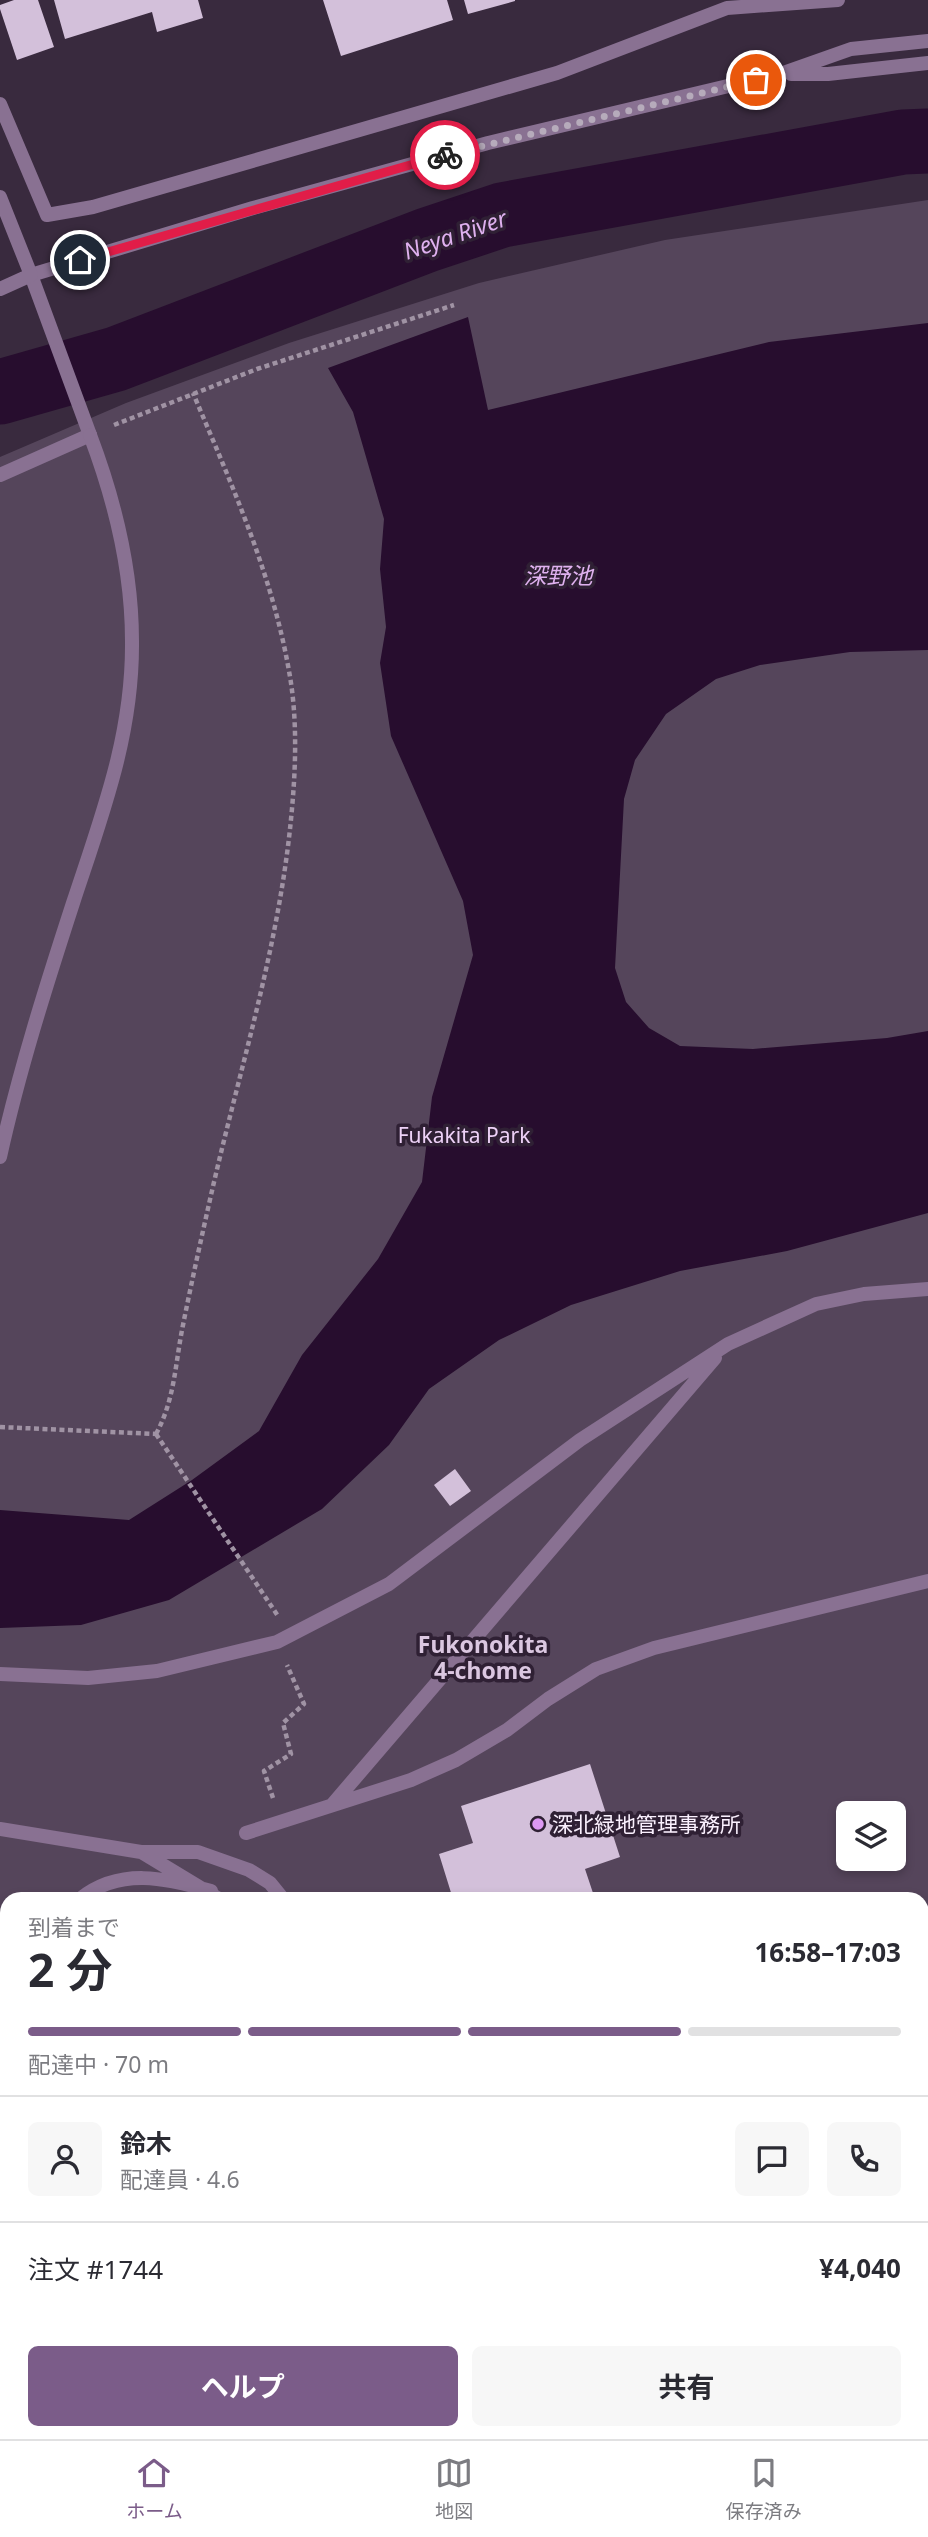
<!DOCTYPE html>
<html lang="ja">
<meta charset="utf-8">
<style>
:root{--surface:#fff;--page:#f7f7f7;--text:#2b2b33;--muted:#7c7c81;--line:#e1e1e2;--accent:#7b5c89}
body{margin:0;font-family:"Noto Sans","Noto Sans JP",sans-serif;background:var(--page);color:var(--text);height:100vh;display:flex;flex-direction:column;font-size:26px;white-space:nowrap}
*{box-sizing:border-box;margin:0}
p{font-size:23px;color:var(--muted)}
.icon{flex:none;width:38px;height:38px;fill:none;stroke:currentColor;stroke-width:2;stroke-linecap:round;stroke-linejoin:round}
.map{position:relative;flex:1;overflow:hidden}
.panel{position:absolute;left:0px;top:1892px;width:929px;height:548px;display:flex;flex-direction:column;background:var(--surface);border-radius:21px 21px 0 0;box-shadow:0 4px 10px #0003}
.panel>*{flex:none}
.controls{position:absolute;left:836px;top:1801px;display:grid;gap:14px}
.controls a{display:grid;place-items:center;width:70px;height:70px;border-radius:10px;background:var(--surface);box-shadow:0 4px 10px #0003;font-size:35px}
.pin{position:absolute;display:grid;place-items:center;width:60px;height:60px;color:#fff;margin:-30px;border:4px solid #fff;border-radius:50%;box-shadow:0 2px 7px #0007}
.courier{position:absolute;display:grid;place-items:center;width:70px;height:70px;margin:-35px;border:5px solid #e11d48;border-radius:50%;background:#fff;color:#222;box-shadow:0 2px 9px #0007}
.summary em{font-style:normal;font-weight:700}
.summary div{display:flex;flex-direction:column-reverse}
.summary{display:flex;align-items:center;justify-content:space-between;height:119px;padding:0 28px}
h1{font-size:46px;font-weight:700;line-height:52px}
.bar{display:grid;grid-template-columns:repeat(4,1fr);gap:10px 7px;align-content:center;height:84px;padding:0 28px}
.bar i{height:9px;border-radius:5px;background:var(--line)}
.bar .on{background:var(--accent)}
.bar p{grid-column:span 4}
.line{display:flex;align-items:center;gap:18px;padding:0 28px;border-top:2px solid var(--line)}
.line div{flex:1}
.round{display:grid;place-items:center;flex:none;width:74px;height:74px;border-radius:10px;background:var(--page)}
.cta{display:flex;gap:14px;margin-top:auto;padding:14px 28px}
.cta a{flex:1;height:80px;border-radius:10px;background:var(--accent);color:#fff;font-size:28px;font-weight:700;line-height:80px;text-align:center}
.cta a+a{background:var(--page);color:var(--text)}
.tab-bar{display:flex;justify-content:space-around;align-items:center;height:98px;border-top:2px solid var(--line);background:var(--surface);font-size:19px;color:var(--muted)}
.tab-bar a{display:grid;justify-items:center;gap:4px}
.tab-bar .on{color:var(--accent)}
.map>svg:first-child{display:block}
.green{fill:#55455b;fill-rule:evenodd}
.water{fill:#270d2e}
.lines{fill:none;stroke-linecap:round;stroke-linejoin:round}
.river{stroke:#270d2e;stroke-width:65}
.building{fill:#d3c0da}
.path{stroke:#a093a4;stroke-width:4.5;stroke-dasharray:5 3.5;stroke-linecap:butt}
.service{stroke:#897192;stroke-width:14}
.pedestrian{stroke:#897192;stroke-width:14}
.minor{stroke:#897192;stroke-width:14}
.tertiary{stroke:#897192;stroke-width:14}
.done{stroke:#b6abbb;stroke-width:7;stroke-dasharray:0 12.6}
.route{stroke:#e11d48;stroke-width:9}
.poi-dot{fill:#dd99f3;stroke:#2f2034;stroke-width:2.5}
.labels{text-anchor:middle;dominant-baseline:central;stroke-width:7;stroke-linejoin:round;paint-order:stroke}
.park-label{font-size:21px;fill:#edd1f7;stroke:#2f2034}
.poi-label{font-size:21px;fill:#faf0fe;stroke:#2f2034;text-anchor:start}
.water-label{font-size:23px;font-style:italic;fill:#dfb1ef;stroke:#2f2034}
.neighbourhood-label{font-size:23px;font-weight:bold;fill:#dbc7e1;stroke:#2f2034}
</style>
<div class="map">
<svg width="928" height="2439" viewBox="0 0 928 2439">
<rect width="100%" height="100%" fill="#392a3e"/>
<path class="green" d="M928,200V2439H0V457L126,403L289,343L479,283L665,240ZM849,1813H894V1858H849ZM7,1899H922V2432H7Z"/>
<path class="water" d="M468,317L488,410L769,342L928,323V650L850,652L760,665L716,679L666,714L635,760L624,799L615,968L626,1002L649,1028L680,1046L753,1049L887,1038L928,1031V1213L787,1251L680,1271L571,1305L499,1340L429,1389L389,1445L322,1509L169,1600L81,1625L0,1628V1510L129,1520L192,1480L259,1431L302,1355L378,1259L422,1182L432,1097L473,955L463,901L391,736L380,663L386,627L380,569L384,519L353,412L328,368Z"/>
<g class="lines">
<path class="river" d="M0,392L116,359L427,240L502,215L903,142L928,141"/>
</g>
<path class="building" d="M14,0H38L54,47L17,60L0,9V5Z
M54,0H198L203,18L157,32L152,12L65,39Z
M323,0H447L453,20L341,56Z
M464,0H515V1L468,14Z
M455,1469L471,1491L450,1506L434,1485Z
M590,1764L620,1857L585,1869L595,1899H453L439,1854L473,1843L461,1806Z"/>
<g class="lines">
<path class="path" d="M114,425L257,369L454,305
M0,1427L156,1434
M156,1434C175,1399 175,1364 183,1325C191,1285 200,1244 209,1204C237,1078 276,958 290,829C295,782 298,731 291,683C275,580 233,488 193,393
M156,1434L278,1616
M273,1798L264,1771L291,1754L283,1723L304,1704L287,1665"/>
<path class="service" d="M0,475L90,435
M0,1829L141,1852H198L249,1870L270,1883L283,1899
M143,1853L219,1899
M80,1899C120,1867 166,1878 211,1891
M0,2032L7,2031
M279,2439L280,2432"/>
<path class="pedestrian" d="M0,1674L88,1678L157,1671L277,1642L389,1584L580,1440L728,1344L816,1304L864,1294L928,1289
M332,1805L715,1358
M246,1833L411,1780L456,1760L507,1730L548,1699L596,1669L654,1648L928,1581
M922,2352H928
M506,2439L525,2432"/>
<path class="minor" d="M791,74H828L928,63
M0,104L47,215L93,207L557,73L727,8L838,0
M90,435L31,275L253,208L488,143L783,73L851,49L928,41"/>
<path class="tertiary" d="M0,197L31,275L0,289
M0,1157C19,1071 46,986 73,903C102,815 133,735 132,641C132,569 115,501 90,435"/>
</g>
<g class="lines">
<path class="done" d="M445,155L756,80"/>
<path class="route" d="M80,260L445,155"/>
</g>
<circle class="poi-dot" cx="538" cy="1824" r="7"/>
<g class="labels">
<g class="park-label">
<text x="464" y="1135">Fukakita Park</text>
</g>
<g class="poi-label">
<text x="552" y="1824">深北緑地管理事務所</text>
</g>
<g class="water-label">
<text transform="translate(455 234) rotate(-19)">Neya River</text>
<text x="558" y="575">深野池</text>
</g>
<g class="neighbourhood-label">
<text x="483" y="1644">Fukonokita<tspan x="483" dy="26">4-chome</tspan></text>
</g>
</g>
</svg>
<div class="controls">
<a><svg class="icon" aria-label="layers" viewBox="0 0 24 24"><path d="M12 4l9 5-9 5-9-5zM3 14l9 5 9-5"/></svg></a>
</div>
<div class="pin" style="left:756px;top:80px;background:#ea580c"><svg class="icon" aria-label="bag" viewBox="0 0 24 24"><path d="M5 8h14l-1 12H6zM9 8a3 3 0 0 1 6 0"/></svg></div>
<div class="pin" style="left:80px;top:260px;background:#1f2937"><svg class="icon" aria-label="home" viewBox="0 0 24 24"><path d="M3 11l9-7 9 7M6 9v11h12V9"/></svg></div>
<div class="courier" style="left:445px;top:155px"><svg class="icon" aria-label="bike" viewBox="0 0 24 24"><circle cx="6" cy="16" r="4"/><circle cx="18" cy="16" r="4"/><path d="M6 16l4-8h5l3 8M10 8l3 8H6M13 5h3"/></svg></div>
<section class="panel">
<div class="summary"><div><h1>2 分</h1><p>到着まで</p></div><em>16:58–17:03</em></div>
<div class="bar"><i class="on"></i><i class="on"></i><i class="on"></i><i></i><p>配達中 · 70 m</p></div>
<div class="line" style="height:126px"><a class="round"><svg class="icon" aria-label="person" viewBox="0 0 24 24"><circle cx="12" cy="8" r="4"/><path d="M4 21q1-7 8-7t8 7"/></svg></a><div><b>鈴木</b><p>配達員 · 4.6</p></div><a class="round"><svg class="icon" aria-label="chat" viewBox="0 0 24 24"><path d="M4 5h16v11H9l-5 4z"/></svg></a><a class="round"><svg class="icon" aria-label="phone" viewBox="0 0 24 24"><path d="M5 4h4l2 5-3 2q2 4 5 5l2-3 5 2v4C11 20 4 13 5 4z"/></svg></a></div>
<div class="line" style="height:91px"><div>注文 #1744</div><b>¥4,040</b></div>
<div class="cta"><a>ヘルプ</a><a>共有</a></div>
</section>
</div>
<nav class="tab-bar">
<a class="on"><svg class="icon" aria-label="home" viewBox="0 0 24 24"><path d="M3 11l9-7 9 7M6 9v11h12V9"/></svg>ホーム</a>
<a><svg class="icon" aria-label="map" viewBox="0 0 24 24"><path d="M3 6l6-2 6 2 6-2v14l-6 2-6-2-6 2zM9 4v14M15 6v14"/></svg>地図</a>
<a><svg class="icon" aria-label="saved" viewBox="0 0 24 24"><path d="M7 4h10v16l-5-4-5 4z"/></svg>保存済み</a>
</nav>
